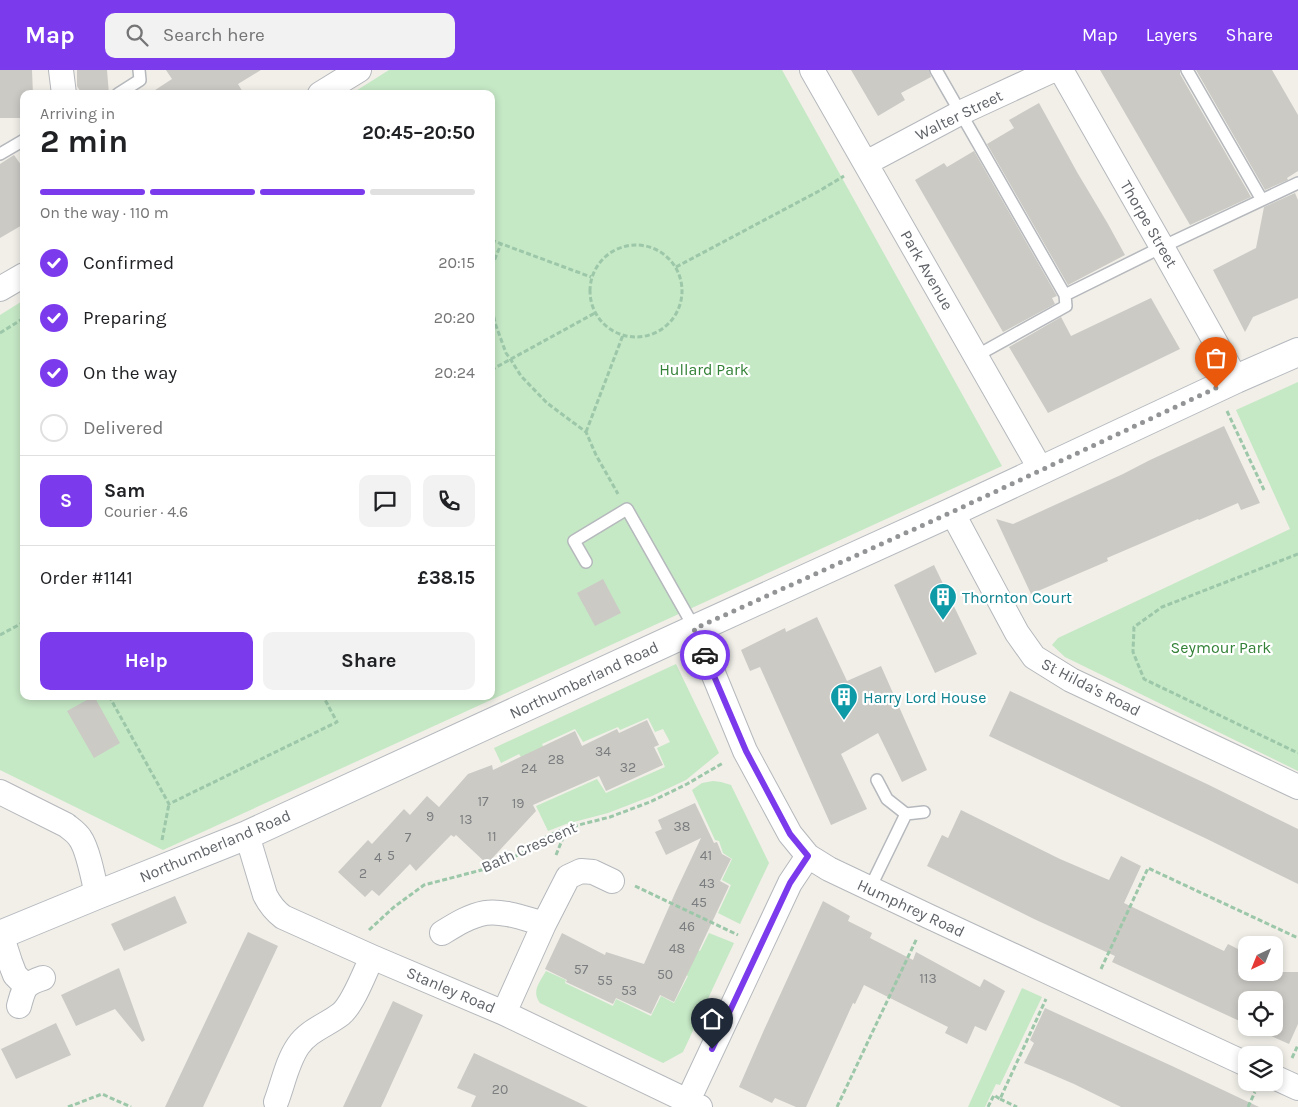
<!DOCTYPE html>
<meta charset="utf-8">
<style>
:root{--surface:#fff;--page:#f2f2f2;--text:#202124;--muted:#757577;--line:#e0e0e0;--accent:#7c3aed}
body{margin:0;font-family:Karla,sans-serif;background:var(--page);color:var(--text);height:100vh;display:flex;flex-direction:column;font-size:19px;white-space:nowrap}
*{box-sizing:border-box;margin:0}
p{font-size:16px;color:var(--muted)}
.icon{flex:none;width:28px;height:28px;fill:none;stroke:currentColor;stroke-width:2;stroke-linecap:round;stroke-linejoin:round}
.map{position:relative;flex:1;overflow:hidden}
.details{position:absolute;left:20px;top:20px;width:475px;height:610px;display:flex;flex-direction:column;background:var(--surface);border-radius:10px;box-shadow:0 2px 8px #0003}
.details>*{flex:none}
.needle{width:32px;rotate:223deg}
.fabs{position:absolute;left:1238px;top:866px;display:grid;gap:10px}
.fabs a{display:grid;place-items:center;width:45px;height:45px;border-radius:10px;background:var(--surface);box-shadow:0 2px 8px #0003;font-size:25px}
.pin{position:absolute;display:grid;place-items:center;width:42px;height:42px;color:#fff;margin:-51px -21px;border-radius:50% 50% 50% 0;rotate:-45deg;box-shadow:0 0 5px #0007}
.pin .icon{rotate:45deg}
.courier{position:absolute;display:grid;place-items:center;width:50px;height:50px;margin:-25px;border:4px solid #7c3aed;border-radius:50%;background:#fff;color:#222;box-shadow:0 1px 6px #0007}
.headline em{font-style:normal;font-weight:700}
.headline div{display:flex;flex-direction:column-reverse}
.headline{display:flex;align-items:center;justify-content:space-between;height:85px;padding:0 20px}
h1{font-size:32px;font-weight:700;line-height:38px}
.bar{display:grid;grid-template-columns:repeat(4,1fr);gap:8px 5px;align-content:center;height:60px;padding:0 20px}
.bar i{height:6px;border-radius:4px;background:var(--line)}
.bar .on{background:var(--accent)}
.bar p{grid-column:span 4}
.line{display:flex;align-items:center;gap:12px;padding:0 20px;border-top:1px solid var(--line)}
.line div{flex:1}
.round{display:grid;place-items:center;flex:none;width:52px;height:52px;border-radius:10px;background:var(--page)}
ol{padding:0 20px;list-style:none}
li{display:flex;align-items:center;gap:15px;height:55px}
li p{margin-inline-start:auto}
li .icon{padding:5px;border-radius:50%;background:var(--accent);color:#fff;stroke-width:4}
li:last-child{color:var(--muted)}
li i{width:28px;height:28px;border:2px solid var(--line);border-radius:50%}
.button{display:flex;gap:10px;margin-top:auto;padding:10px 20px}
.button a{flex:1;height:58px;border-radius:10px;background:var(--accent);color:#fff;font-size:20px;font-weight:700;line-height:58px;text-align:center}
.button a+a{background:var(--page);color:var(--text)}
header{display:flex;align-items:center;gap:30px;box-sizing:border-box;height:70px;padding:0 25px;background:var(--accent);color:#fff}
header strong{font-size:24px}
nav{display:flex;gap:28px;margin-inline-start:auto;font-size:18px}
.search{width:350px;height:45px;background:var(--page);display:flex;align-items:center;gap:12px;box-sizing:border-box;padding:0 18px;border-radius:10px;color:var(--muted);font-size:19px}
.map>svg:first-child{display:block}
.green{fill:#c5e8c5}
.building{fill:#cccac5}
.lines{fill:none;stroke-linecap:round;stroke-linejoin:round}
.service-casing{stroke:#b5b8bc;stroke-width:14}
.minor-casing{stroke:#b5b8bc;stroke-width:26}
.secondary-casing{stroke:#b6babf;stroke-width:30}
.path{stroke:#9cc7a9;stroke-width:3;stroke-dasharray:5 2.5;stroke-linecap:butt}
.service{stroke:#fff;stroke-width:11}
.minor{stroke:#fff;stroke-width:24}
.secondary{stroke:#fff;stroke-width:28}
.done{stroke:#929495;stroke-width:5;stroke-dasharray:0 9}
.route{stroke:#7c3aed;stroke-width:6}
.labels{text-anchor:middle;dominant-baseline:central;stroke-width:4.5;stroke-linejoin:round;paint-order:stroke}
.number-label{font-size:14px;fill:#7a7d7f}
.street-label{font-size:16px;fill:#5f6368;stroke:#fff}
.park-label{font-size:16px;fill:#348238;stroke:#fff}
.culture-label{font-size:16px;fill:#0d838f;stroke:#fff;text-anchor:start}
</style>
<header>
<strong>Map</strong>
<div class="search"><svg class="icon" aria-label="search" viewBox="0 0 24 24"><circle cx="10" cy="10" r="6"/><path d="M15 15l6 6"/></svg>Search here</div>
<nav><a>Map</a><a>Layers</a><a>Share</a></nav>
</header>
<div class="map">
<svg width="1298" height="1037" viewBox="0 0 1298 1037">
<rect width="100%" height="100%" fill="#f1efe8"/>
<path class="green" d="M389,0H782L1002,396L163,780L0,700V245L24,230V626H491V24H351Z
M1298,312V701L1065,587L1052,575L1058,568L1290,459L1236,340Z
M676,594L719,683L686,710L652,726L608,743L566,754L548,761L536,736L597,709L606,723L665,697L657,678L670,672L663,659L655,662L648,648L620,660L618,657L583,672L575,659L542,674L545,680L523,690L519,684L501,693L494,678Z
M713,711L721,712L731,715L769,793L740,854L718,843L731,815L722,810L732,789L723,783L719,771L715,770L692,720L702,713Z
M709,863L734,873L683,982L663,993L540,933C531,921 540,912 546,901L566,910L565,913L613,936L616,929L651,946L661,926L674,933L688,906L684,904L696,880L700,881Z
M1022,918L1042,927L1000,1015L996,1014L985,1037H968Z"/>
<path class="building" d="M0,0H32L33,24H24V48H0Z
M77,0H107L109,24H82L77,16Z
M166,0H261L238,14L244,24H149L172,9Z
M851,0H929L931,7L901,23L905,30L878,46Z
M1100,0H1180V4L1251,127L1190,155Z
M1196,0H1272L1298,45V101L1287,108L1288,110L1265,120Z
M1039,33L1077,102L1108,154L1125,185L1068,215L987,74L1014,58L1009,50Z
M974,81L1057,226L1052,228L1055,234L1003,262L915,110L944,93L947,97Z
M14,85L24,99V154L0,168V94Z
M1295,123L1298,130V228L1253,247L1245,262L1213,200L1256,178L1264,137Z
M1151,228L1180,279L1048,343L1009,277L1061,247L1071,266Z
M1224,356L1260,433L1241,440L1238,433L1199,450L1198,449L1107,488L1108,491L1031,524L996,449L1013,454L1123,404L1150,390Z
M934,495L977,584L935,603L894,515Z
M603,509L621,543L595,556L577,523Z
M817,547L847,611L881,596L927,700L902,712L878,663L841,684L867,739L831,755L760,597L750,601L741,580L785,558L786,562Z
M1010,621L1209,715L1298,759V814L1207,769L989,666Z
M94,626L120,673L94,688L67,641Z
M647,650L659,675L654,677L663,695L606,721L599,706L533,735L536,741L487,794L456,765L454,767L451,765L416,801L410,794L379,826L372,820L365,827L338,802L368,770L372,774L404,739L410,745L427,726L439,737L468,704L492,695L493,700L575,661L582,676L617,659L619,663Z
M695,733L714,773L717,772L722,784L731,789L720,811L729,816L699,880L674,932L660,925L651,944L616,928L613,934L566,912L567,910L545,899L562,863L605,885L606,882L644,894L676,821L701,768L666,785L655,762L662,759L658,750Z
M961,740L1060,789L1109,810L1121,786L1141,796L1124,833L1224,881L1228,874L1246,883V902H1298V954L1289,974L1253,958H1274V930H1246V954L1112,892L1115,886L1034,849L927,796L942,765L948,768Z
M175,826L187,853L124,881L111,854Z
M823,831L850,846L848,851L872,863L870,868L913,890L916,882L980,917L984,909L1005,921L986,961L975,956L967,974L945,963L948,957L864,915L855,934L853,933L806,1037H796L775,1028L772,1033L739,1017L764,960Z
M248,862L278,876L203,1037H165Z
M119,898L145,970L142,972L115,939L76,956L61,925Z
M393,931L423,945L381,1037H343Z
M1045,938L1172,996L1259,1037H1121L1074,1014L1039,999L1024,993L1034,973L1030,970Z
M56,953L71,985L16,1009L1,979Z
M474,983L588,1037H471L476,1026L457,1018Z"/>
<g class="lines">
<defs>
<path id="service" d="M936,0L1065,225
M1187,0L1262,130
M118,24L140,10L139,0
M0,84L24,70
M976,286L1066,236L1065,225L1162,177L1298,113
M586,492L574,471L627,439L695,559
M906,744L924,742
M870,818L906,744L887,729L877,710"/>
<path id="minor" d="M61,0L64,24
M812,0L1041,400
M1061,0L1162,177L1236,309
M320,24L359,0
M866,93L960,43L1053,0
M0,219L24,205
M952,442L1017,563L1034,587L1071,610L1298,717
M695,559L745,681L790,764L808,786L829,799L928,846L1246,994
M0,722L66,755C71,759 77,763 80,768C88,779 94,811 97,825
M247,765L265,825C270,835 275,841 283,847L372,887L504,943L700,1037
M442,863C455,855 469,846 485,843C503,840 526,849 544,854
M1,864L10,892L15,905L26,916
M19,936C24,918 24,914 43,908
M504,943L544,854L568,807L581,801L593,802L612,811
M1274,1007L1298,1018
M276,1032C283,1014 287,992 298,976C309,960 327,955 341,944C353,934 365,902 372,887
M685,1037L790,813L808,786"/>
<path id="secondary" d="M0,865L97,825L247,765L695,559L952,442L1236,309L1298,282"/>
</defs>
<use href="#service" class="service-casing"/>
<use href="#minor" class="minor-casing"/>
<use href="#secondary" class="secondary-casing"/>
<path class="path" d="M491,170L591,207
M590 221a46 46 0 1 1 92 0a46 46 0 1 1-92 0Z
M676,197L819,121L844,106
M491,204L492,196L501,174
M491,232L495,253L506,283L511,290L521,306L547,333L586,362L596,385L618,424
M0,263L24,248
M491,300L595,243
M1227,341L1264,420
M586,362L623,265
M1298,484L1162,537L1134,557L1133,582L1144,609L1298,683
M0,565L24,552
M109,626L169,734L337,652L323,626
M162,770L169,734
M556,785L567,758
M635,816L738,865
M369,860L394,837L424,815L493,797L522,783L540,770L563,759L610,747L650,732L687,714L723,693
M1101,899L1148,798L1298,868
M1292,988L1298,975
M1000,1029L1017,1037
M68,1037L102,1024L131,1037
M837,1037L917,868
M988,1037L994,1025L1000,1029L1046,929
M1248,1037L1255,1022"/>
<use href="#service" class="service"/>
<use href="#minor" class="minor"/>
<use href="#secondary" class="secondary"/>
</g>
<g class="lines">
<path class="done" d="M705,585L694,559L952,442L1216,318"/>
<path class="route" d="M705,585L746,681L790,764L808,786L790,813L712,979"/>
</g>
<defs>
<symbol id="building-pin" viewBox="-11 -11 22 30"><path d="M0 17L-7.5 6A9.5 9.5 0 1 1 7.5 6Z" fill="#0f9aa8" stroke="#fff"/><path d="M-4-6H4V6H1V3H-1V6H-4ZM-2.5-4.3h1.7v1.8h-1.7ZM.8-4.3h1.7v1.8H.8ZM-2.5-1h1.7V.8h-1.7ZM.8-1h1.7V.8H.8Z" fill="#fff"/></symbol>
</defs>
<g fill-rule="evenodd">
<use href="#building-pin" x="927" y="511" width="32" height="43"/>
<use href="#building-pin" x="828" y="611" width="32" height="43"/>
</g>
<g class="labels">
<g class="number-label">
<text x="603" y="681">34</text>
<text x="556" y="689">28</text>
<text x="628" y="697">32</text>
<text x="529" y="698">24</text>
<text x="483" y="731">17</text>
<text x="518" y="733">19</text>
<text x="430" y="746">9</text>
<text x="466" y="749">13</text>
<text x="682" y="756">38</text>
<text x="492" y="766">11</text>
<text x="408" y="767">7</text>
<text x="391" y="785">5</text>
<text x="706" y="785">41</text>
<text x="378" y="787">4</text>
<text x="363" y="803">2</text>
<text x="707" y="813">43</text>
<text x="699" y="832">45</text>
<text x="687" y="856">46</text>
<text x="677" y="878">48</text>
<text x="581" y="899">57</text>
<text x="665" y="904">50</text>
<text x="928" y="908">113</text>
<text x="605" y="910">55</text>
<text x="629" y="920">53</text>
<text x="500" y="1019">20</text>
</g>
<g class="street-label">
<text transform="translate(959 45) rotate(-26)">Walter Street</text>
<text transform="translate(1149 154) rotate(60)">Thorpe Street</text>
<text transform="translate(927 200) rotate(60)">Park Avenue</text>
<text transform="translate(584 610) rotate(-25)">Northumberland Road</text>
<text transform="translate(1091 617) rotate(27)">St Hilda's Road</text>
<text transform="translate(215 776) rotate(-23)">Northumberland Road</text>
<text transform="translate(529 777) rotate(-24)">Bath Crescent</text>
<text transform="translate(911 838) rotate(25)">Humphrey Road</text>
<text transform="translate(451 920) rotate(23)">Stanley Road</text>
</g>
<g class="park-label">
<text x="704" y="299">Hullard Park</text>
<text x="1221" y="577">Seymour Park</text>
</g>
<g class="culture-label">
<text x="962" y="527">Thornton Court</text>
<text x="863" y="627">Harry Lord House</text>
</g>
</g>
</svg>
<div class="fabs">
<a><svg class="needle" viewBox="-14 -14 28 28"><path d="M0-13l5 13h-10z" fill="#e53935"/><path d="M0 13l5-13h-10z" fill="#757577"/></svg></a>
<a><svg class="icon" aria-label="locate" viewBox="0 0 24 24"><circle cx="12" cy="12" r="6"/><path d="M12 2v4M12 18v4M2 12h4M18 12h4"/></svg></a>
<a><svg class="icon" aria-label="layers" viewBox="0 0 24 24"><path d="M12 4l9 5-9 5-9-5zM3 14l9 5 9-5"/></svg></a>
</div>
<div class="pin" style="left:1216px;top:318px;background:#ea580c"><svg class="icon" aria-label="bag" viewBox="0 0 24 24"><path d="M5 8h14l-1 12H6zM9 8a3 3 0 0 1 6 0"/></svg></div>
<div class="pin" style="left:712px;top:979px;background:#1f2937"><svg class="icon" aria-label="home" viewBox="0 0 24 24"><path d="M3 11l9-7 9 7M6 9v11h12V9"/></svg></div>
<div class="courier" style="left:705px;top:585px"><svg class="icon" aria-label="car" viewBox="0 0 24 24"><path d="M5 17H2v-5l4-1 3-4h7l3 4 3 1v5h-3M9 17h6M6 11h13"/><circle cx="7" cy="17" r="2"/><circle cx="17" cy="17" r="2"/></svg></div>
<section class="details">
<div class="headline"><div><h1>2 min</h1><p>Arriving in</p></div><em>20:45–20:50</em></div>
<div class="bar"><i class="on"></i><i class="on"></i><i class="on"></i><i></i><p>On the way · 110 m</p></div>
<ol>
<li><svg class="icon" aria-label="check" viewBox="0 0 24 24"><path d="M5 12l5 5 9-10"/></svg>Confirmed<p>20:15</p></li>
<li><svg class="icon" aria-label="check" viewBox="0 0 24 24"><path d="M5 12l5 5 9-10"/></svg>Preparing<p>20:20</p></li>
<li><svg class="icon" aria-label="check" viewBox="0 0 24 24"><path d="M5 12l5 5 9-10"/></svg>On the way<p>20:24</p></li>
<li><i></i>Delivered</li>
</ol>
<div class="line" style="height:90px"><b class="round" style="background:var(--accent);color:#fff">S</b><div><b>Sam</b><p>Courier · 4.6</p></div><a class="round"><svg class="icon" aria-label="chat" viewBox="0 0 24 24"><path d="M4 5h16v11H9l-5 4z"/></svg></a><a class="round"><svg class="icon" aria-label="phone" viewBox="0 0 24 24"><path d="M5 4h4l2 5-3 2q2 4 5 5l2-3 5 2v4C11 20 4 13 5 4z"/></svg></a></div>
<div class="line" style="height:65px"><div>Order #1141</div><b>£38.15</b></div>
<div class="button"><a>Help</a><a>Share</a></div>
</section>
</div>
